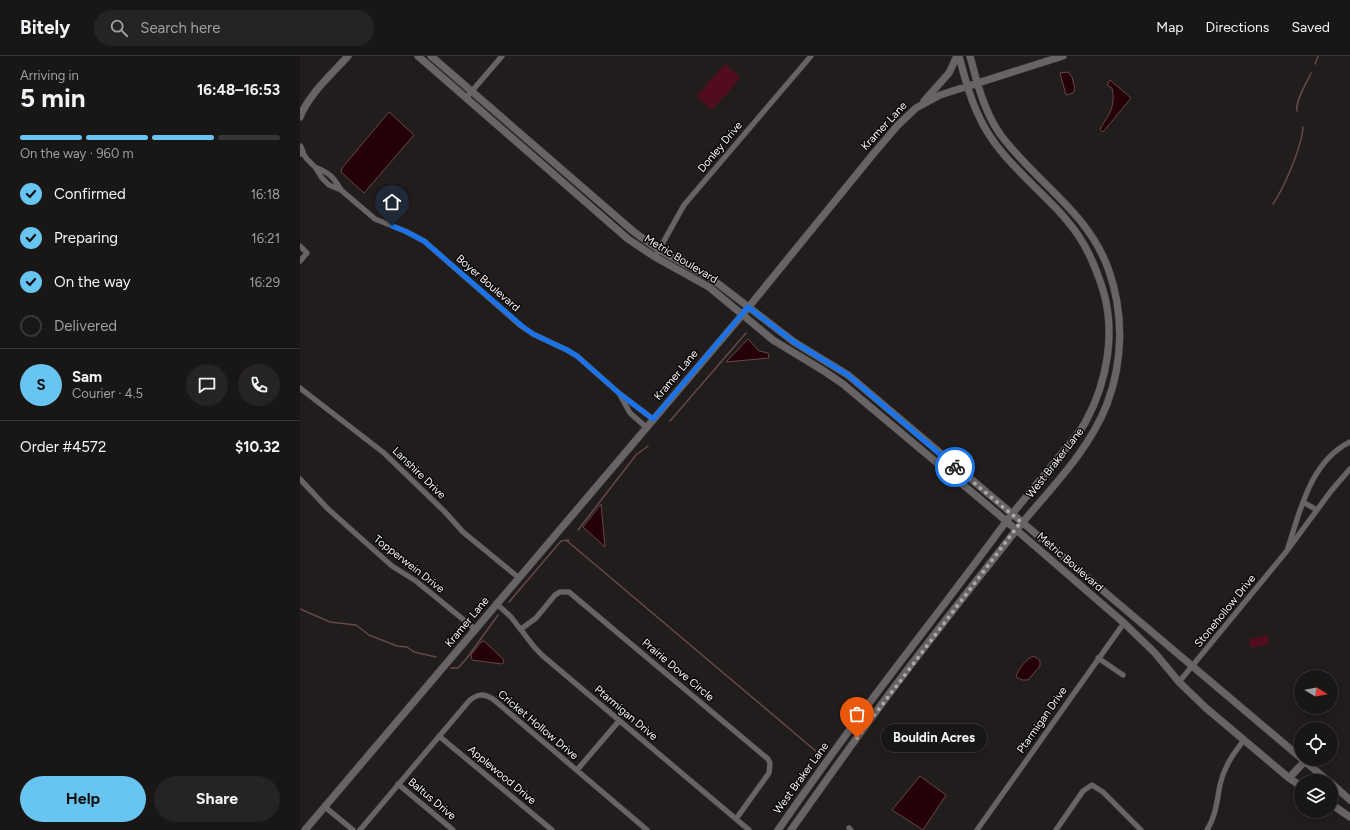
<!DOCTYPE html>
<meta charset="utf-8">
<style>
:root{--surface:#191616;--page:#262323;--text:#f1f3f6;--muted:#9f9fa1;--line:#373535;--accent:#68c4f0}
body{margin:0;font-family:Figtree,sans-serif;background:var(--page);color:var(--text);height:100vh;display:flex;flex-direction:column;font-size:15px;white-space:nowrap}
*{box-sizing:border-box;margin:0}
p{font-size:13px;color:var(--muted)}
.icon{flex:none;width:22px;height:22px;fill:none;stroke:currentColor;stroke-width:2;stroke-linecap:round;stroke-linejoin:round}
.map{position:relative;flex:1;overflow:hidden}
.panel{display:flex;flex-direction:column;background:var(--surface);width:300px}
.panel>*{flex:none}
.needle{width:26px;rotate:101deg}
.buttons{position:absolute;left:994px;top:614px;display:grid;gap:8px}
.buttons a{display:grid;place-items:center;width:44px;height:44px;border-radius:50%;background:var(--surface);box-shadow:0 2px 10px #0003,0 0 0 1px var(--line);font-size:20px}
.pin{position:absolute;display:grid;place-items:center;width:34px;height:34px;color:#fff;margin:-41px -17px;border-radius:50% 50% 50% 0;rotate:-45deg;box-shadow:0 0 4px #0007}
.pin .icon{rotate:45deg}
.courier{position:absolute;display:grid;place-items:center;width:40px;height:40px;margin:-20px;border:3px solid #1a73e8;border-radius:50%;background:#fff;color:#222;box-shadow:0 1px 5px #0007}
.bubble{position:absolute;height:28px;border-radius:14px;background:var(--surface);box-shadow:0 2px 10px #0003,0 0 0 1px var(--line);font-size:13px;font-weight:700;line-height:28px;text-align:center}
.overview em{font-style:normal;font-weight:700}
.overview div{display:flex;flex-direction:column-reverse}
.overview{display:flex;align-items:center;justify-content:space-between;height:68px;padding:0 20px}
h1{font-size:26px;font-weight:700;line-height:30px}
.bar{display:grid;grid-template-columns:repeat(4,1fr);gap:6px 4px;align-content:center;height:48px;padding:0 20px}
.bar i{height:5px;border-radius:3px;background:var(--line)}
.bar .current{background:var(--accent)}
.bar p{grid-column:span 4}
.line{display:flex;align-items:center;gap:10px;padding:0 20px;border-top:1px solid var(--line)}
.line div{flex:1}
.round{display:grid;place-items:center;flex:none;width:42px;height:42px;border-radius:21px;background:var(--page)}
ol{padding:0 20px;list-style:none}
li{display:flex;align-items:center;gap:12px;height:44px}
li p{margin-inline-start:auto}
li .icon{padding:4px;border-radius:50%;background:var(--accent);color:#111;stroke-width:4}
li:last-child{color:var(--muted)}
li i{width:22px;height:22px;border:2px solid var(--line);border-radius:50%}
.button{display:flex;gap:8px;margin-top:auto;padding:8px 20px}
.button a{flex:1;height:46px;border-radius:24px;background:var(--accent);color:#111;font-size:16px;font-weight:700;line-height:46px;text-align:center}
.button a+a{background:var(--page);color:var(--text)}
header{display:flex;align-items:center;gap:24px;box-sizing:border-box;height:56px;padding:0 20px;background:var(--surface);border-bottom:1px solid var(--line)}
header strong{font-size:19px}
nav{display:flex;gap:22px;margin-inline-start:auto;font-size:14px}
.search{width:280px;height:36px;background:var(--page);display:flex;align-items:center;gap:10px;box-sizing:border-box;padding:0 14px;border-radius:22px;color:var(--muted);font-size:15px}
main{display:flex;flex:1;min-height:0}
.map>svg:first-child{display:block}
.green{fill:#510c20}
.water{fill:#260008;stroke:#64484e}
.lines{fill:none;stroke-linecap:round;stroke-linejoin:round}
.stream{stroke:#64484e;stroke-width:1.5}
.street-casing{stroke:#3d3a3a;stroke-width:6}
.secondary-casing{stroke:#3d3a3a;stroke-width:8}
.street{stroke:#686364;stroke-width:5}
.secondary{stroke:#686364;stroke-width:7}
.done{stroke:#aaa7a7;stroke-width:4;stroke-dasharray:0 7.2}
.route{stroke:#1a73e8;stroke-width:5}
.labels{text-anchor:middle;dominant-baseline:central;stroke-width:3;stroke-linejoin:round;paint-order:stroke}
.street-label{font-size:11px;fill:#f4f1f1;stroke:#090708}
</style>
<header>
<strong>Bitely</strong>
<div class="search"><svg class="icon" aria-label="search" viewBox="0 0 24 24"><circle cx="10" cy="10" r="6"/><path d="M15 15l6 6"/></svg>Search here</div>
<nav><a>Map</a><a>Directions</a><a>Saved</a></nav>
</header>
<main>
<section class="panel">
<div class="overview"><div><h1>5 min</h1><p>Arriving in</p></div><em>16:48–16:53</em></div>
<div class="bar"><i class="current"></i><i class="current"></i><i class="current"></i><i></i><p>On the way · 960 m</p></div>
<ol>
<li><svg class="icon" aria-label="check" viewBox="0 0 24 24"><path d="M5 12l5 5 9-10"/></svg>Confirmed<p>16:18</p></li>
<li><svg class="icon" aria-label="check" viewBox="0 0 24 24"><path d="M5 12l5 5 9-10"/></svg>Preparing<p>16:21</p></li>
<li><svg class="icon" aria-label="check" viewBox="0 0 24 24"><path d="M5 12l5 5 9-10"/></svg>On the way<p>16:29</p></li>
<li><i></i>Delivered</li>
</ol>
<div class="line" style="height:72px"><b class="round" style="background:var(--accent);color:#111">S</b><div><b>Sam</b><p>Courier · 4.5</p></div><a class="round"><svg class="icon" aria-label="chat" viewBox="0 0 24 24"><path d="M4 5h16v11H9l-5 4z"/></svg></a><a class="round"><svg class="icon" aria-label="phone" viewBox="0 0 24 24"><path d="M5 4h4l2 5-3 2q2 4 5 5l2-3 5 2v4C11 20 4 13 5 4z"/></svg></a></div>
<div class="line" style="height:52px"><div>Order #4572</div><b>$10.32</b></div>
<div class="button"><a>Help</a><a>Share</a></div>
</section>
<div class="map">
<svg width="1050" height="774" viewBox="0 0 1050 774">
<rect width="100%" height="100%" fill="#211d1d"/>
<path class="green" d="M425,8L440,21L427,38L428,41L425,39L412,54L397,41L395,36L398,39L409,26L407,23L411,24Z
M967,579L969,588L951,592L949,583Z"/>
<path class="water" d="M768,16L772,21L775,33L773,37L766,39L760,17Z
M810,24L831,42L803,76L800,73C809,58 816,51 812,32L807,29Z
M89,56L114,79L64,137L41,116L42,112Z
M448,283L459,295L468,297L469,302L426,306Z
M301,448L305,491L283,471Z
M184,585L203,603L204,606L202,608L172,604L171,599L181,586Z
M734,600L740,605V610L728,624H722L716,621C718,613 727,602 734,600Z
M620,720L646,739L623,774L592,754Z"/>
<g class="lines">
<path class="stream" d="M1015,8L1018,0
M997,55C995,45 1007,26 1011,17
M973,148C984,132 1002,90 1003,71
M370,365L446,277
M278,474L336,399L348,390
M266,484L517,696
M209,546L261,485L269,484
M0,553L30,566L56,569L69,579L97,590L107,591L114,596L136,601
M151,612H158L167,602L198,559"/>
<defs>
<path id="street" d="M166,42L202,0
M2,96L7,103L15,111L22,122L29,129L41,134L75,163L105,175L124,185L221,270L233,278L267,294L277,300L320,338L353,363
M15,111C29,117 33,120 41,134
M0,190L7,197L0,205
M355,201L384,149L511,0
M0,332L84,397L145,456L163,476L219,522
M320,339L330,357L346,371
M0,423L28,453L92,510L116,525L175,573
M1003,446L1017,454
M988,492C1000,454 1011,405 1050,386
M196,547L211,561L235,592L243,600L449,774
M221,573L236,562L255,539L260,536H269L468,703L470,707L469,717L436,763
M798,602L823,619
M879,626L986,496L1031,435L1050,413
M139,680L252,774
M277,714L319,665
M98,728L153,774
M25,751L53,774
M549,772L551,774
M60,774L169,645C177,638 183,637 193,643L347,774
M677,774L824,567
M756,774L783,735L792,729L803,736L841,774
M907,774C916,760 917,744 920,729C924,711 933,698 944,684"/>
<path id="secondary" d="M118,0L328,183L355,201L409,231L473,284L524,315L543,328L698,458L824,567L855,597L879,626L906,652L989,722L1001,730
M131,0L334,176L359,194L412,223L494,286L548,319L1001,702
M624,45L649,17L657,0
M0,61C9,38 32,18 48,0
M0,91L2,96L0,97
M1002,703L1028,725
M989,722L1005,705
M1031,727L1050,744
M1031,748L1050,761
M5,774L443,258L574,97L598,69L616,52L640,39L763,0
M478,774C508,731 539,688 570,646C615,586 661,527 705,467C722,445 741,424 758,402C768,390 779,378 786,365C807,326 816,277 803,234C797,215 789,195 778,179C754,144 718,120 694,86C675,60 667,31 659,0
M491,774C519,735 546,696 575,657C617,599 662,543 706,487C740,442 786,402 807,348C823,306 824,258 809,215C789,156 735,126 700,78C684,55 677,27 670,0"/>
</defs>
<use href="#street" class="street-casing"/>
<use href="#secondary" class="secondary-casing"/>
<use href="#street" class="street"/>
<use href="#secondary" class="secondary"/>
</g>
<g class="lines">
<path class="done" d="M557,682L721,466L655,411"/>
<path class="route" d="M92,170L105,175L124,185L222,270L233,278L267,294L277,300L320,338L353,363L448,251L494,286L548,319L655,411"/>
</g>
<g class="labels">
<g class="street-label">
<text transform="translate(584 70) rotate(-47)">Kramer Lane</text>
<text transform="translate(420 91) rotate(-50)">Donley Drive</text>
<text transform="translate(381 203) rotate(31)">Metric Boulevard</text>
<text transform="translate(188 227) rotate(41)">Boyer Boulevard</text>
<text transform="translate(376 319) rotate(-50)">Kramer Lane</text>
<text transform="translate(755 407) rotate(-52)">West Braker Lane</text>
<text transform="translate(119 417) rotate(44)">Lanshire Drive</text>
<text transform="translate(770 506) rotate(41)">Metric Boulevard</text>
<text transform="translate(109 508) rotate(38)">Topperwein Drive</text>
<text transform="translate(925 555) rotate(-51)">Stonehollow Drive</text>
<text transform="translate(167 566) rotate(-50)">Kramer Lane</text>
<text transform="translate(378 614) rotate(40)">Prairie Dove Circle</text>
<text transform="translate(326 657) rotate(40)">Ptarmigan Drive</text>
<text transform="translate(742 664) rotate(-55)">Ptarmigan Drive</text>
<text transform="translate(238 669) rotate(40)">Cricket Hollow Drive</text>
<text transform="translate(202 719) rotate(40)">Applewood Drive</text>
<text transform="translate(501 722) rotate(-54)">West Braker Lane</text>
<text transform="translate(132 743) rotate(40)">Baltus Drive</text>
</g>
</g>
</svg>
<div class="buttons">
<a><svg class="needle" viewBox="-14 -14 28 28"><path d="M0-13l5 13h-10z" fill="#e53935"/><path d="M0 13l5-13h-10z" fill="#9f9fa1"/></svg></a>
<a><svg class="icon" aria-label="locate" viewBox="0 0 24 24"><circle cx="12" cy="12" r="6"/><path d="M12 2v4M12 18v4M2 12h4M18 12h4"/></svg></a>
<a><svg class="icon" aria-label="layers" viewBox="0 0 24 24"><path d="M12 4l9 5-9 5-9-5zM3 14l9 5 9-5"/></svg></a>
</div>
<div class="pin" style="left:557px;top:682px;background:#ea580c"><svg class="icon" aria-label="bag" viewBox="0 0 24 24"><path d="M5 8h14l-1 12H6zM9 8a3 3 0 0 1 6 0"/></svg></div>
<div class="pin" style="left:92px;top:170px;background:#1f2937"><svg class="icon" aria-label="home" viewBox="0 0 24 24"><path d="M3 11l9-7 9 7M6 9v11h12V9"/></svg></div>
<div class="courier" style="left:655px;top:411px"><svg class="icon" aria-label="bike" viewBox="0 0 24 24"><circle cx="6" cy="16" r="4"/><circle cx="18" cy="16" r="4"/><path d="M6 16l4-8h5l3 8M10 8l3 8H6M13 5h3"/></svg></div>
<div class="bubble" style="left:581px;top:668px;width:106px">Bouldin Acres</div>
</div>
</main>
